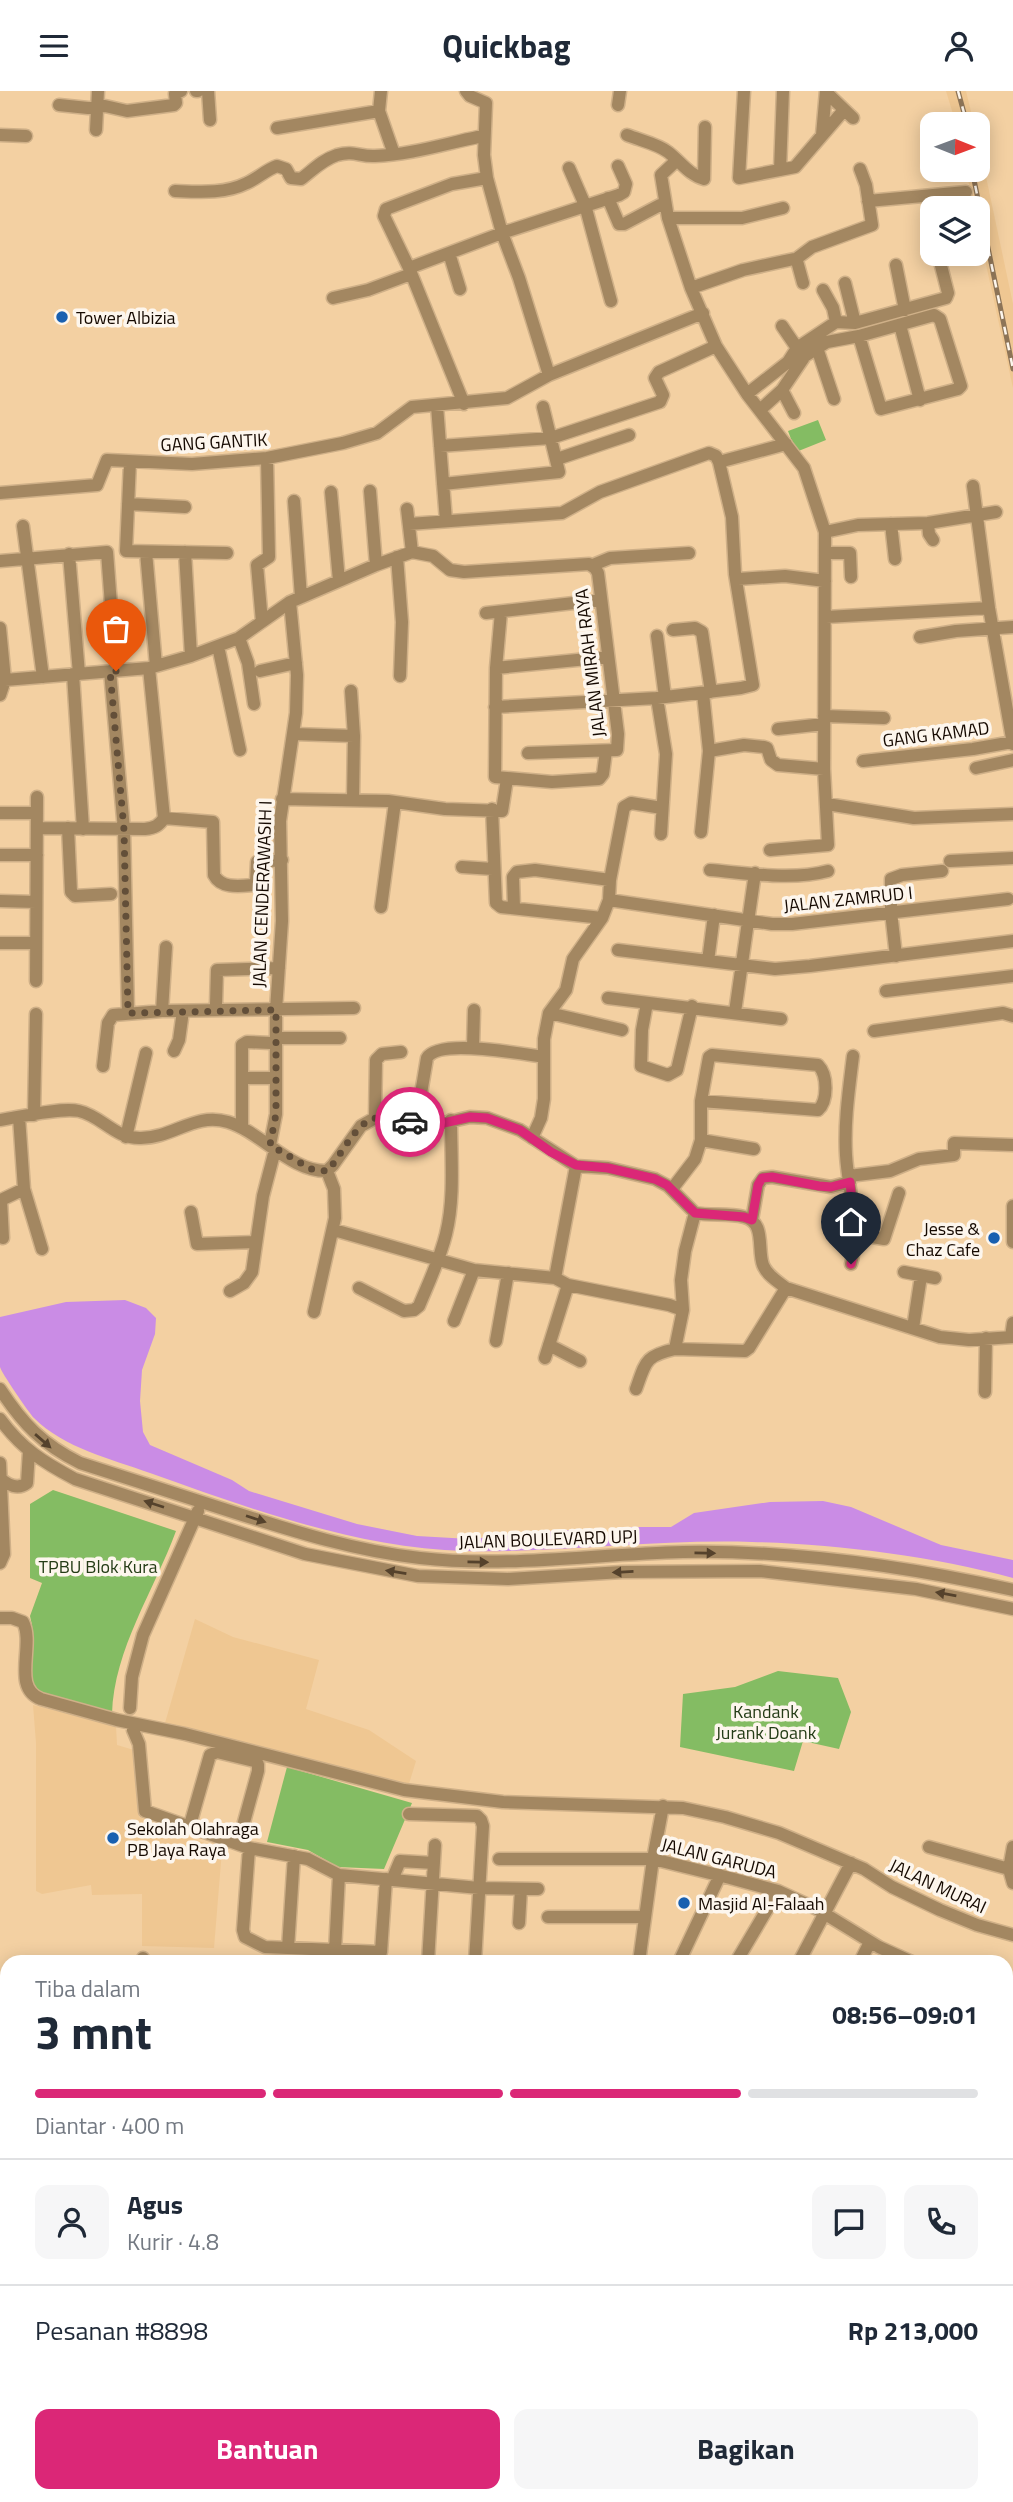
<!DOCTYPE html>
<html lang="id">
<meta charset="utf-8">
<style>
:root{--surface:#fff;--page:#f6f6f7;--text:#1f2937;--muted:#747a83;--line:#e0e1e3;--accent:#db2777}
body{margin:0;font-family:"Titillium Web",sans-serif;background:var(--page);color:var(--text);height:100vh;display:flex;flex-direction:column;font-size:26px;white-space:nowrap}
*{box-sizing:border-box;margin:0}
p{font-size:23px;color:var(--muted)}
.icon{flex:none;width:38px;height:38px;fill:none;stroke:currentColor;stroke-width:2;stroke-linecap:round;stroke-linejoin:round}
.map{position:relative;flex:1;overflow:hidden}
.drawer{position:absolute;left:0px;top:1864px;width:1013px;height:548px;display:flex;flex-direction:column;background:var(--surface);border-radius:21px 21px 0 0;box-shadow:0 4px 18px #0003}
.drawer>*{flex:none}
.needle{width:46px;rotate:91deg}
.tools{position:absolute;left:920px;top:21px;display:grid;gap:14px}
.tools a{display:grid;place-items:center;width:70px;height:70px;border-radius:14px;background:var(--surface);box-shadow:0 4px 18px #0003;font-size:35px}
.pin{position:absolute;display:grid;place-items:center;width:60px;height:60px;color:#fff;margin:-72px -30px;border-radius:50% 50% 50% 0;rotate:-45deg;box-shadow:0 0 7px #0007}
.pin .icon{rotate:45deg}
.courier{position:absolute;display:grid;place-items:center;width:70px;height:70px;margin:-35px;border:5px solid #db2777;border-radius:50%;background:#fff;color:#222;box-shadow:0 2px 9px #0007}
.headline em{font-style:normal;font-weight:700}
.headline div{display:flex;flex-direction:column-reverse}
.headline{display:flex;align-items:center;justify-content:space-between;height:119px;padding:0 35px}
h1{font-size:46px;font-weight:700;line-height:52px}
.bar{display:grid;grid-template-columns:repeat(4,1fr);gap:10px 7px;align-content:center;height:84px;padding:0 35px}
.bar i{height:9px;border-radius:5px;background:var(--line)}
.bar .selected{background:var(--accent)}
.bar p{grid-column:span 4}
.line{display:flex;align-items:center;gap:18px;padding:0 35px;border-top:2px solid var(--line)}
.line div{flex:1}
.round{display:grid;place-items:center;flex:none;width:74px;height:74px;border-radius:14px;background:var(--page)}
.button{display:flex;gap:14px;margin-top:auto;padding:14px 35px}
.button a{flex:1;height:80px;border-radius:14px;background:var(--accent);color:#fff;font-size:28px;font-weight:700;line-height:80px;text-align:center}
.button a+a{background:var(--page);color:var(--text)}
header{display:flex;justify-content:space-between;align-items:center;height:91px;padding:0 35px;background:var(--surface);font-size:32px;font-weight:700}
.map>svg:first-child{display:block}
.built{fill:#efc792}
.green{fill:#84bc63}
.water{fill:#ca8ce5}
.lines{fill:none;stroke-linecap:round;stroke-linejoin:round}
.minor-casing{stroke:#cfb088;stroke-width:15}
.minor{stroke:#a38761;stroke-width:12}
.rail-casing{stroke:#8d7457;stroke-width:5}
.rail{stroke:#fdf6ed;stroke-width:2.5;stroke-dasharray:8;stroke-linecap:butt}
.oneway{fill:#55422c}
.done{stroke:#634f39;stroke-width:7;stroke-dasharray:0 12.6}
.route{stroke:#db2777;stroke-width:9}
.poi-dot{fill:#1960b0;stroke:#fdf6ed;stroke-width:2.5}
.labels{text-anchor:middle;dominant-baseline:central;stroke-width:7;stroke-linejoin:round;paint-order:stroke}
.poi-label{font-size:18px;fill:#150900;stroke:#fdf6ed;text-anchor:start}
.street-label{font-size:18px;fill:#150900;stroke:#fdf6ed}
.park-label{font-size:18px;fill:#243c16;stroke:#fdf6ed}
</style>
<header><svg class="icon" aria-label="menu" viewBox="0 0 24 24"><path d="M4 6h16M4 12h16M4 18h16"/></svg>Quickbag<svg class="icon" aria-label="person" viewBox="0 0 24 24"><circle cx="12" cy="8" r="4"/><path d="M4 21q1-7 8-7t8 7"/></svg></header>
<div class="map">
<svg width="1013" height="2411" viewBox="0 0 1013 2411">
<rect width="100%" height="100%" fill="#f3d0a2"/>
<path class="built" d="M946,0H966L974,33H956Z
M978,48L1013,213V297L978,137V117H974L966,79H978Z
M195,1528L233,1546L319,1569L306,1618L369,1639L416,1670L408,1696L165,1632Z
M33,1614L116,1635L117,1654L134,1659L139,1726L222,1759L214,1857L142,1855V1803L92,1804L91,1794L42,1803L36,1800V1652Z
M7,2394V2404L127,2405L130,2411H0V2398Z
M171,2404L234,2405L236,2411H164Z"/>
<path class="green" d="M818,329L826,349L796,361L788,340Z
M53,1399L176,1440C154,1500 114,1558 112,1623L41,1603L33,1599L29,1586L32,1534L30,1525L42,1492L30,1487V1413Z
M778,1580L838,1587L851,1621L839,1658L803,1650L794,1680L680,1656L683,1603L735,1596Z
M287,1676L412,1712L384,1778L338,1776L308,1759L267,1751Z"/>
<path class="water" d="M125,1209L146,1217L156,1227L155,1243L142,1279L140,1310L143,1341L150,1354L232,1389L249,1400L357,1433L417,1445L470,1448L567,1439L593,1445L608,1444L623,1436H671L694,1422L770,1411L823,1410L851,1416L941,1454L1013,1469V1487C931,1465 836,1453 752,1451C656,1448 561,1462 465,1460C357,1457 251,1418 150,1382C111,1368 64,1357 34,1327C29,1322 1,1281 0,1276C0,1261 0,1241 0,1226L66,1211Z"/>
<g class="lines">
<defs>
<path id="minor" d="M196,0H198
M208,0L210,29
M381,0L379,20L394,63
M466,0L470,5L486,12L484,64L487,87L502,142L519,187L549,284
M744,0L739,87L795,76L844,19
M826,1L853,27
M59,14L88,17L105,15L127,20L174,14L176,12L175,3L181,0
M618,14L620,0
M277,37L379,20
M96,39L98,0
M0,44L26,45
M627,44C639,49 658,53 668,61C680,70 689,84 704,88L705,36
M822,44L826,0
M676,70L661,84L668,127L691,197L716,255L747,303L804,377L825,441L824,678L828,754L770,759
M569,77L585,114L611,210
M780,79L783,0
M175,100C200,101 225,103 247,92C258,87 266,79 277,75L286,78L291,87L301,88C313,79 322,69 337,64C354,59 360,66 375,65C409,64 444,53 478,46
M608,107L619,133H624L660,114
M868,110L966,101
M668,127H742L783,117
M449,162L460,198
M796,168L812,156L872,134L866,94L860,78
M896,174L905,219
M409,177L502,142L619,104L624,101L626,93L618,75
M845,192L855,232
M691,197L743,179L794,168L797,170L803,192
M333,207L368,199L411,183
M836,231L855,232L946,207L948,202L938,163
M900,234L920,309
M782,235L797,257
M817,257L834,308
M782,299L794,322
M747,303L788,271L797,257L836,231L833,217L823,199
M464,313L409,177L384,125L386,118L452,93L487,87
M437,315L446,430
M760,319L782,299L805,265L827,251L859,245L934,224L940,228L961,295L958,298L881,318L859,245
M440,355L551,347L660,311L663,304L655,287L659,281L716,255
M557,368L629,344
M130,371L126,460L227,462
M719,371L786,353
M443,393L559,381L543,316
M973,395L989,517L1013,653
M370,400L376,474
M331,401L339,490
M0,402L97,394L107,369L192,373L267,367L343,352L377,342L412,316L507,307L549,284L703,222
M294,410L301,506
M128,413L185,416
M407,418L412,461
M928,432L929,443L933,449
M409,433L562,422L600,401L709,362L716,365L719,371L732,426L735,483L753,594L741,597L657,607L495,616
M891,433L895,468
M23,435L43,586
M825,441L858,434L928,432L996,421
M146,461L156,575
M185,461L191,565
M825,462H850L851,486
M69,463L79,583
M397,466L402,531L400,585
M0,470L107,461L116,580
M593,474L610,467L689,462
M738,488L785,485L825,490
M501,521L496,577L495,686L552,691L599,688L603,683L606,660
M486,522L600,509
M826,526L989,517
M262,531L257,474L269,466L267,367
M0,537L5,589L0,604
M673,539L695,537L702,541L711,601
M657,545L665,606
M920,546L956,540L1013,536
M239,547L248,572L254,613
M218,555L240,659
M496,577L608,566
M110,580L124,739L128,922
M260,580L296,572
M73,583L83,738
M5,589L149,577L191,565L239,547L290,511L376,474L412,461L433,465L450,479L464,481L589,473L595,477L598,482L618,643L617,659L528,662
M351,600L354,645L353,709
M657,607L666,663L661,743
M824,625L884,627
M778,638L824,633
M294,643L354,645
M709,660L744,654L764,656L767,657L771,669L778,674L824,678
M863,670L973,658L1013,651
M976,677L1013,669
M282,708L388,710L445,718L502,720L507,688
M827,713L914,727L1013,723
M492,718L496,812L501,816L602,827
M0,722H37
M164,727L213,731L214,784C221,798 240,795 254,794L256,791L257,771L282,769
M37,737L145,738C154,737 159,735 164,727L149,577
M68,737L71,801L75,805L111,803
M701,741L709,660L703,602
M0,764H37
M950,770L1013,767
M462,776L493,778
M710,779C747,782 791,790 828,780
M609,809L772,833H792L1008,808
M0,810L36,811
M381,816L395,711
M514,817L513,786L517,781L535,779L610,789
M0,852H36
M618,859L775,878L810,875L1013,850
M896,865L891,821V788L902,784L942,780
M708,870L714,824
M36,890L37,706
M886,900L1013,885
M608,907L781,928
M647,912L642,939L641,975L668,984L677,979L692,915
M216,914L217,879L279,877
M162,920L166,856
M735,921L755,782
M549,922L622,939
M874,940L1003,922L1013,925
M278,947H340
M473,957L474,919
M174,960L179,949L183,920
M103,975L108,932L113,924L162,920L354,917
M242,987H271
M34,1024L36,923
M19,1026L24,1098L42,1158
M375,1027L376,969L382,963L401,961
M0,1029C20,1026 61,1016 79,1020C102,1025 115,1048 141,1047C173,1047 195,1021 228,1031C261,1041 291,1081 327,1080L333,1074L361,1035L375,1027L435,1034L470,1026L487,1027L520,1039L576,1075L608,1077L655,1088L668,1095L695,1122C711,1125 728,1122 744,1126C766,1131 757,1158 763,1174C767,1184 777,1190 786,1197L940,1246L969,1249L1013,1246
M416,1032L427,967C439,947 522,963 544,966
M242,1037V954L247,951L271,952
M126,1046L146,962
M532,1047L541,1027L544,1008V948L549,922L566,899L573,868L602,827L609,809L610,789L624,716L631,712L662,717
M701,1049L754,1058
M270,1054L276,1023V919L282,830L280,730L296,622L297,584L290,511
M849,1085L890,1080L919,1068L954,1064V1052L1013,1054
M672,1098L695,1068L701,1049V1010L709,966L712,964L818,974C828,984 828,1010 818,1019L701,1010
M1013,1115V1151
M191,1121L197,1153L256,1151
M752,1129L758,1094L763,1087L772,1086L831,1096L850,1091
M334,1139L474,1179L555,1187L568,1194L669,1214L683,1219
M855,1143L884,1148L899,1102
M3,1147L1,1109L24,1098
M851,1173C861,1138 848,1100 846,1064C844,1031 849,998 853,965
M904,1181L935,1187
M555,1187L576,1075
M359,1197L404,1220L414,1219L419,1215C429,1191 440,1168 446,1143C455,1107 451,1066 451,1029
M230,1200L244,1192L252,1181L263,1105L275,1059
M314,1221L335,1127L334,1098L327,1080
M454,1230L474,1179
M913,1237L921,1185
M1011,1246L1013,1232
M496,1250L508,1182
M549,1254L580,1270
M675,1258L745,1260L749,1257L786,1197
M545,1267L568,1194
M0,1298C23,1333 42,1353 80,1372C132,1389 184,1405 236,1422C296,1441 356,1460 420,1467C507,1477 595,1463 683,1461C794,1459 905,1475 1013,1499
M636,1298C646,1270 645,1265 675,1258L683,1219L681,1189L685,1160L695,1122
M985,1301L986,1247
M0,1328C22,1358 43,1371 75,1388L305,1463L418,1485L508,1488L622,1481L760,1480L916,1498L1013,1518
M0,1372L4,1463L0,1472
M1,1388C8,1394 18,1399 27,1392L29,1360
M0,1527H12L23,1531C35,1554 11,1597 41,1608L117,1629L185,1643L404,1699L503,1711L683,1717L725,1726L779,1742L864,1778L892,1796L940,1819L977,1834L1013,1844
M130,1617L132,1586L143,1544L198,1420
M133,1639L139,1653L145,1720L249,1757L308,1768L339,1784L479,1797L538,1798
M409,1723L477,1725L481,1729L483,1735L475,1871
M190,1734L210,1664L217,1661L254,1670L258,1673V1680L238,1753
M929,1756L1009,1778
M1013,1756L1009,1778L1013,1792
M249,1757L243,1839L245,1846L265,1856L381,1861L386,1788
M499,1768H653L730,1787L778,1800L817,1818L879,1856L912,1871
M392,1789L400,1770L434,1772
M548,1826H645
M519,1832L521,1798
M288,1857L294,1765
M335,1860L339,1784
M143,1867V1871
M428,1871L435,1754
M639,1871L653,1768L663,1715
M679,1871L720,1784
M736,1871L778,1800
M799,1871L851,1772
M860,1871L870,1851
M1006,1898L1013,1900
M1006,1958L1013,1959
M0,1980L7,1979
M1006,2014L1013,2015
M1006,2079L1013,2080
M0,2090L7,2089
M1006,2195H1013
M0,2279L7,2275
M1006,2279H1013
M0,2351L7,2348
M553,2411L554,2404
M809,2411L811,2404"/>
</defs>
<use href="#minor" class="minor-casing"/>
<use href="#minor" class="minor"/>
<defs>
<path id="rail" d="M958,0L967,33
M972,79L1013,278"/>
</defs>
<use href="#rail" class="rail-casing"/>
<use href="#rail" class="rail"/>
</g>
<defs><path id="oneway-solid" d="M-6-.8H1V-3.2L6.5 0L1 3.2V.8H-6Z" transform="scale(1.75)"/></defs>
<g class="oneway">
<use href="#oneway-solid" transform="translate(43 1350) rotate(41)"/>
<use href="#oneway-solid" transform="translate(154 1413) rotate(-162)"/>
<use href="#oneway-solid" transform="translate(256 1428) rotate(18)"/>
<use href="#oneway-solid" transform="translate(705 1462) rotate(1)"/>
<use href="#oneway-solid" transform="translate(478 1471) rotate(1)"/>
<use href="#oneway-solid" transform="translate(396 1481) rotate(-171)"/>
<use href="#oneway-solid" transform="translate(623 1481) rotate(177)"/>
<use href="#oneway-solid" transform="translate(946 1503) rotate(-170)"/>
</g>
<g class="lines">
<path class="done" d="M116,580H110L124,739L128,922L276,919V1023L270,1054L311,1078L327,1080C341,1066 356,1030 376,1027C387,1025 399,1030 410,1031"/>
<path class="route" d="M410,1031L435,1034L470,1026L487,1027L520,1039L551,1061L576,1074L608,1077L655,1088L667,1094L695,1122L744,1126L752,1129L758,1094L762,1087L772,1086L819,1095L831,1096L850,1091L856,1150L851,1173"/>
</g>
<g class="poi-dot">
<circle cx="62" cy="226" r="7"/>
<circle cx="994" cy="1147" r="7"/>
<circle cx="113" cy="1747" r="7"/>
<circle cx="684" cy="1812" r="7"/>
</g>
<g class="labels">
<g class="poi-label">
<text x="76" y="226">Tower Albizia</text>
<text x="980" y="1137" text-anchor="end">Jesse &amp;<tspan x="980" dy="21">Chaz Cafe</tspan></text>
<text x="127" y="1737">Sekolah Olahraga<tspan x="127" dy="21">PB Jaya Raya</tspan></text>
<text x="698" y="1812">Masjid Al-Falaah</text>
</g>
<g class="street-label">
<text transform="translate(214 351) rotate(-3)">GANG GANTIK</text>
<text transform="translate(590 572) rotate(-97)">JALAN MIRAH RAYA</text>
<text transform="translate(936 643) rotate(-7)">GANG KAMAD</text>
<text transform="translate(262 803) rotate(-88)">JALAN CENDERAWASIH I</text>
<text transform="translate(848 808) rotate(-6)">JALAN ZAMRUD I</text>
<text transform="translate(548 1448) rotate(-2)">JALAN BOULEVARD UPJ</text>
<text transform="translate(719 1767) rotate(14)">JALAN GARUDA</text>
<text transform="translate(938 1795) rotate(25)">JALAN MURAI</text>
</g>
<g class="park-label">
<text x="98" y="1475">TPBU Blok Kura</text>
<text x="766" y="1620">Kandank<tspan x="766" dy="21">Jurank Doank</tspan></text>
</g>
</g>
</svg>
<div class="tools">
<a><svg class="needle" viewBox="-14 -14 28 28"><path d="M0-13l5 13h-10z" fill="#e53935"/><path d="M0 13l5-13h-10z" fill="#747a83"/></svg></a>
<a><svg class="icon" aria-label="layers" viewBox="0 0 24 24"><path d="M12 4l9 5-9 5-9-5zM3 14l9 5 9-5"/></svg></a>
</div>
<div class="pin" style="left:116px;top:580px;background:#ea580c"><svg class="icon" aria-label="bag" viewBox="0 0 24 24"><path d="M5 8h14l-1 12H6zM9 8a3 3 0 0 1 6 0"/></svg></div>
<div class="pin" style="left:851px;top:1173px;background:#1f2937"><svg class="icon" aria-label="home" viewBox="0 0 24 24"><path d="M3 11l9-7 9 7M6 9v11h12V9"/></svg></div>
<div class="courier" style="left:410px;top:1031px"><svg class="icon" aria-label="car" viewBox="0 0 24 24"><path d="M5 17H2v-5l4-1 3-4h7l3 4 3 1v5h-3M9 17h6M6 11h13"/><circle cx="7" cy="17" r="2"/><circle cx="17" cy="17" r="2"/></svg></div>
<section class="drawer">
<div class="headline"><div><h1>3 mnt</h1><p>Tiba dalam</p></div><em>08:56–09:01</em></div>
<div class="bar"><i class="selected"></i><i class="selected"></i><i class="selected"></i><i></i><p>Diantar · 400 m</p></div>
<div class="line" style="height:126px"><a class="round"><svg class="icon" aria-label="person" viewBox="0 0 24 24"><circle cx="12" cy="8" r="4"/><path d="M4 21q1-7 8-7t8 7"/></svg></a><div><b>Agus</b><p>Kurir · 4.8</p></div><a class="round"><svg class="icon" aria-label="chat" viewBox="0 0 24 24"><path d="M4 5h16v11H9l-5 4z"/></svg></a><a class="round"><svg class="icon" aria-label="phone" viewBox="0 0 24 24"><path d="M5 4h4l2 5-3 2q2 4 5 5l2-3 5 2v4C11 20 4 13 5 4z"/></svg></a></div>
<div class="line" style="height:91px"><div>Pesanan #8898</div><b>Rp 213,000</b></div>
<div class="button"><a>Bantuan</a><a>Bagikan</a></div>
</section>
</div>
